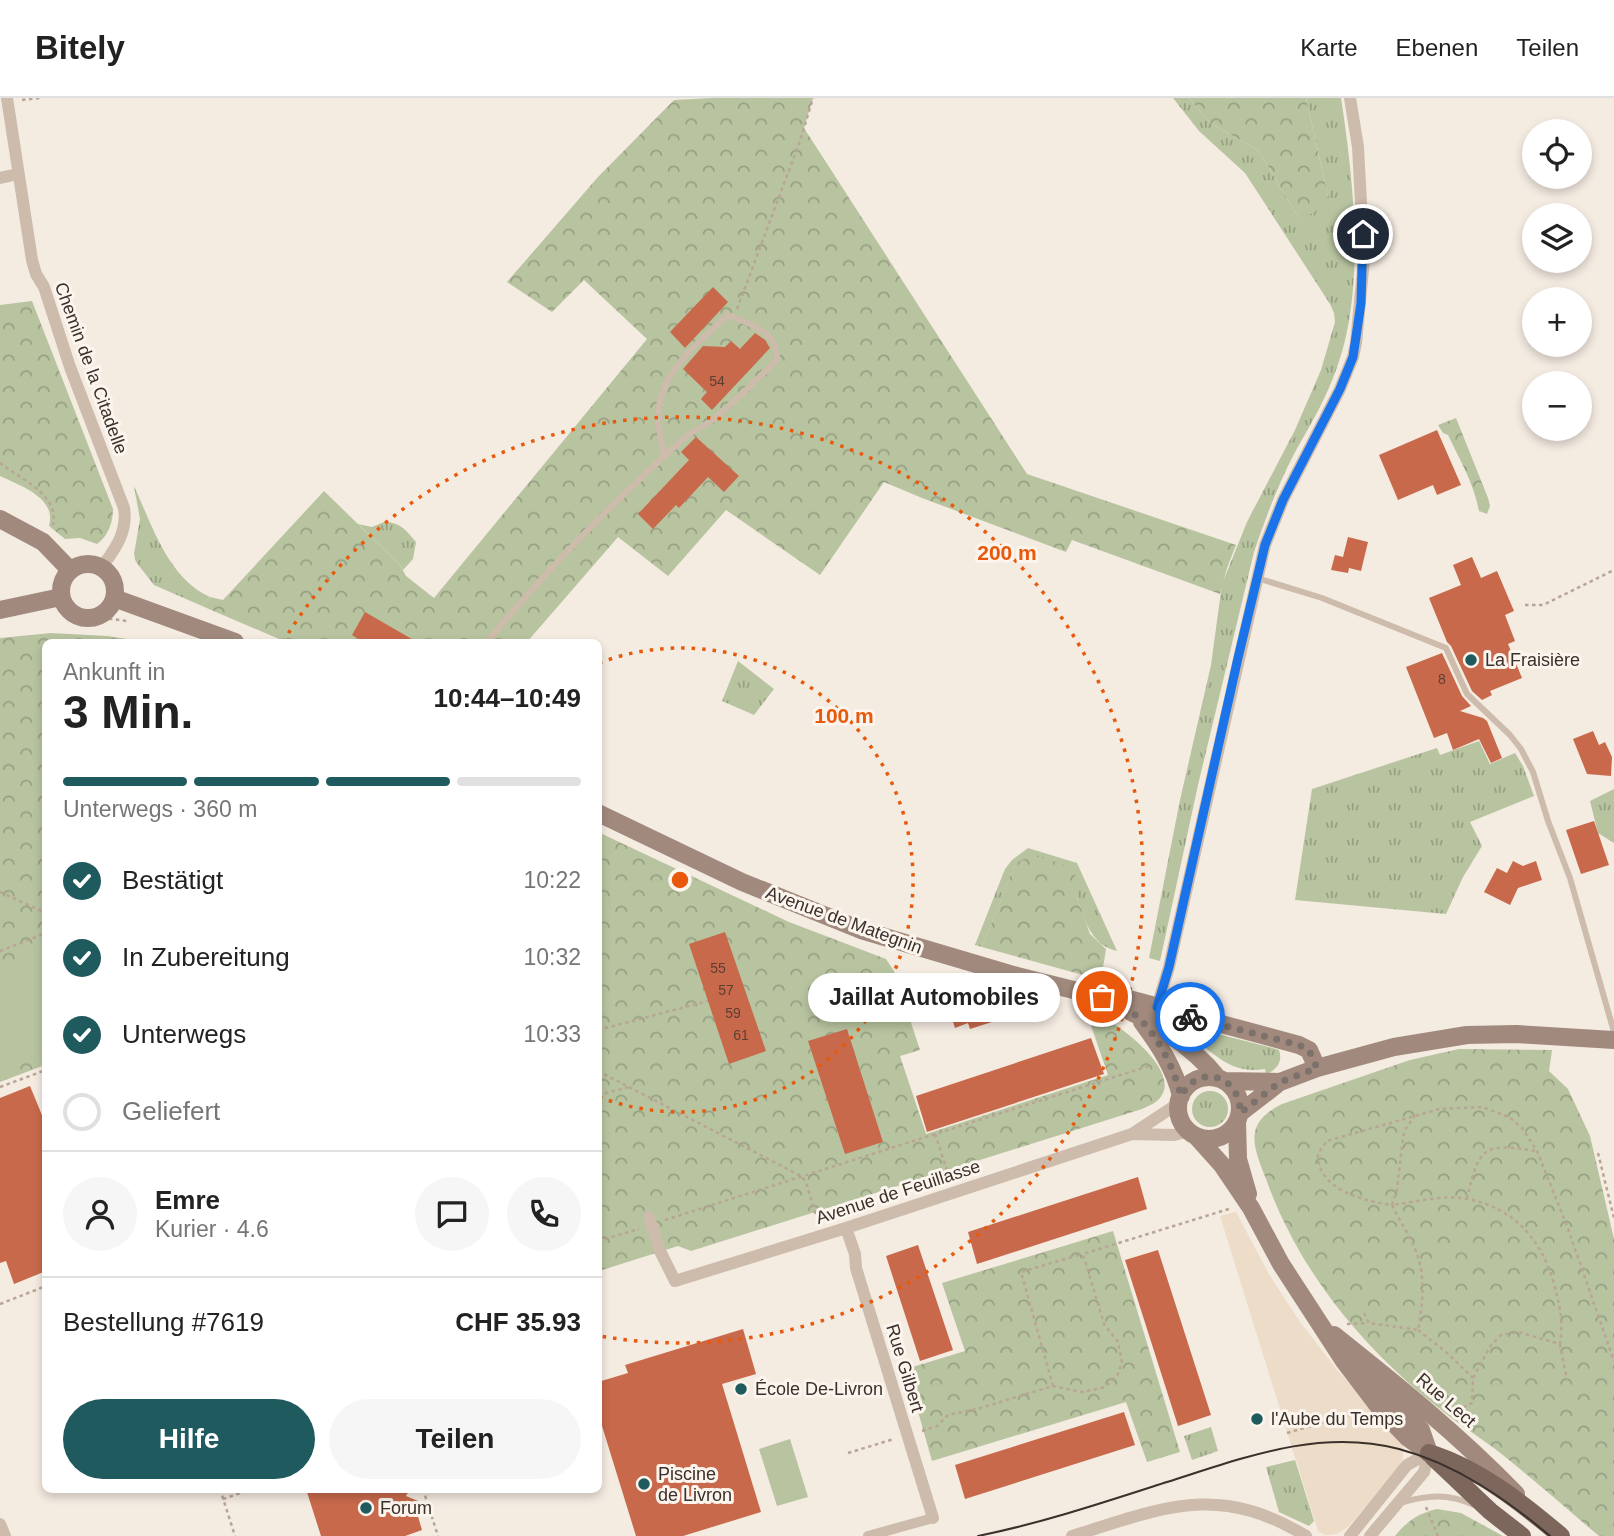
<!DOCTYPE html>
<html lang="de">
<meta charset="utf-8">
<style>
:root{--surface:#fff;--page:#f6f6f6;--text:#222;--muted:#767676;--line:#e0e0e0;--accent:#1f5a5e}
body{margin:0;font-family:Helvetica,sans-serif;background:var(--page);color:var(--text);height:100vh;display:flex;flex-direction:column;font-size:26px;white-space:nowrap}
*{box-sizing:border-box;margin:0}
p{font-size:23px;color:var(--muted)}
.icon{flex:none;width:38px;height:38px;fill:none;stroke:currentColor;stroke-width:2;stroke-linecap:round;stroke-linejoin:round}
.map{position:relative;flex:1;overflow:hidden}
.drawer{position:absolute;left:42px;top:541px;width:560px;height:854px;display:flex;flex-direction:column;background:var(--surface);border-radius:10px;box-shadow:0 4px 10px #0003}
.drawer>*{flex:none}
.tools{position:absolute;left:1522px;top:21px;display:grid;gap:14px}
.tools a{display:grid;place-items:center;width:70px;height:70px;border-radius:50%;background:var(--surface);box-shadow:0 4px 10px #0003;font-size:35px}
.pin{position:absolute;display:grid;place-items:center;width:60px;height:60px;color:#fff;margin:-30px;border:4px solid #fff;border-radius:50%;box-shadow:0 2px 7px #0007}
.courier{position:absolute;display:grid;place-items:center;width:70px;height:70px;margin:-35px;border:5px solid #1a73e8;border-radius:50%;background:#fff;color:#222;box-shadow:0 2px 9px #0007}
.bubble{position:absolute;height:49px;border-radius:24px;background:var(--surface);box-shadow:0 4px 10px #0003;font-size:23px;font-weight:600;line-height:49px;text-align:center}
.summary em{font-style:normal;font-weight:600}
.summary div{display:flex;flex-direction:column-reverse}
.summary{display:flex;align-items:center;justify-content:space-between;height:119px;padding:0 21px}
h1{font-size:46px;font-weight:600;line-height:52px}
.bar{display:grid;grid-template-columns:repeat(4,1fr);gap:10px 7px;align-content:center;height:84px;padding:0 21px}
.bar i{height:9px;border-radius:5px;background:var(--line)}
.bar .on{background:var(--accent)}
.bar p{grid-column:span 4}
.line{display:flex;align-items:center;gap:18px;padding:0 21px;border-top:2px solid var(--line)}
.line div{flex:1}
.round{display:grid;place-items:center;flex:none;width:74px;height:74px;border-radius:37px;background:var(--page)}
ol{padding:0 21px;list-style:none}
li{display:flex;align-items:center;gap:21px;height:77px}
li p{margin-inline-start:auto}
li .icon{padding:7px;border-radius:50%;background:var(--accent);color:#fff;stroke-width:4}
li:last-child{color:var(--muted)}
li i{width:38px;height:38px;border:4px solid var(--line);border-radius:50%}
.primary-button{display:flex;gap:14px;margin-top:auto;padding:14px 21px}
.primary-button a{flex:1;height:80px;border-radius:42px;background:var(--accent);color:#fff;font-size:28px;font-weight:600;line-height:80px;text-align:center}
.primary-button a+a{background:var(--page);color:var(--text)}
header{display:flex;align-items:center;gap:42px;box-sizing:border-box;height:98px;padding:0 35px;background:var(--surface);border-bottom:2px solid var(--line)}
header strong{font-size:33px}
nav{display:flex;gap:38px;margin-inline-start:auto;font-size:24px}
.map>svg:first-child{display:block}
.grass{fill:url(#grass-tufts)}
.forest{fill:url(#forest-crowns)}
.pitch{fill:#b8c4a0}
.plaza{fill:#ecdcc8}
.building{fill:#c8694b}
.lines{fill:none;stroke-linecap:round;stroke-linejoin:round}
.path{stroke:#b9a596;stroke-width:2.5;stroke-dasharray:3.5 3.5;stroke-linecap:butt}
.service{stroke:#cdbbac;stroke-width:6}
.pedestrian{stroke:#cdbbac;stroke-width:10}
.minor{stroke:#cdbbac;stroke-width:12}
.secondary{stroke:#a18a7d;stroke-width:18}
.primary{stroke:#7d675c;stroke-width:18}
.tram{stroke:#3b302b;stroke-width:2}
.done{stroke:#7c716b;stroke-width:7;stroke-dasharray:0 12.6}
.route{stroke:#1a73e8;stroke-width:9}
.ring{fill:none;stroke:#e8590c;stroke-width:3.5;stroke-dasharray:3.5 7}
.poi-dot{fill:#1f5a5e;stroke:#fbf5ee;stroke-width:2.5}
.labels{text-anchor:middle;dominant-baseline:central;stroke-width:6;stroke-linejoin:round;paint-order:stroke}
.number-label{font-size:14px;fill:#5e3e33}
.street-label{font-size:18px;fill:#3b302b;stroke:#fbf5ee}
.poi-label{font-size:18px;fill:#3b302b;stroke:#fbf5ee;text-anchor:start}
.centre{fill:#e8590c;stroke:#fbf5ee;stroke-width:3.5}
.ring-label{font-size:21px;text-anchor:middle;font-weight:bold;fill:#e8590c;stroke:#fbf5ee;stroke-width:6;stroke-linejoin:round;paint-order:stroke}
</style>
<header>
<strong>Bitely</strong>
<nav><a>Karte</a><a>Ebenen</a><a>Teilen</a></nav>
</header>
<div class="map">
<svg width="1614" height="1438" viewBox="0 0 1614 1438">
<defs>
<pattern id="grass-tufts" width="24" height="20" patternUnits="userSpaceOnUse" patternTransform="scale(1.75)"><rect width="24" height="20" fill="#b8c4a0"/><path d="M3 7l-1-3M5 7V3M7 7l1-3M15 17l-1-3M17 17v-4M19 17l1-3" fill="none" stroke="#97a083"/></pattern>
<pattern id="forest-crowns" width="20" height="18" patternUnits="userSpaceOnUse" patternTransform="scale(1.75)"><rect width="20" height="18" fill="#b8c4a0"/><path d="M2 6a3 3 0 1 1 6 0M12 15a3 3 0 1 1 6 0" fill="none" stroke="#97a083"/></pattern>
</defs>
<rect width="100%" height="100%" fill="#f4ebe1"/>
<path class="grass" d="M1173,0H1189L1210,25L1259,53L1298,119L1328,98L1306,0H1341C1354,86 1367,198 1333,280C1323,306 1308,331 1294,356C1278,387 1265,421 1254,454L1198,687L1160,863L1149,860L1180,702L1211,567L1222,486L1247,424L1295,332L1321,272L1335,224L1334,215L1330,206L1245,75L1199,33Z
M134,388C152,427 168,480 210,499L202,508L154,487L136,464L134,456L140,421Z
M384,424C399,423 407,433 416,444L413,461L403,472L400,467L358,426L372,429Z
M738,563L774,591L754,617L722,603Z
M1479,643L1490,666L1515,655L1523,668L1534,698L1470,724L1482,748L1463,779L1446,816L1295,802L1312,691L1437,650L1440,657Z
M1614,691V745L1598,735L1590,703Z
M1028,750L1077,765L1117,853C1089,847 1084,818 1075,794L1015,767L982,849L975,847L1005,771L1012,762Z
M1198,931L1273,950L1279,952C1283,963 1277,972 1266,976L1265,971C1234,976 1220,961 1196,942Z
M1192 1011a18 18 0 1 1 36 0a18 18 0 1 1-36 0Z
M1211,1329L1218,1353L1192,1362L1184,1338Z
M1295,1362L1314,1423L1309,1428L1279,1414L1266,1369Z"/>
<path class="forest" d="M712,0H813L804,30L1027,376L1236,447L1227,470L1220,496L1072,442L1066,454L922,400L884,384L820,477L726,412L668,478L618,439L527,544H286L202,508L210,499L223,502L324,393L400,467L406,478L434,500L647,241L584,182L552,214L507,184L598,79L674,2Z
M1189,0H1306L1328,98L1314,115L1298,119L1259,53L1210,25Z
M32,203L113,411C113,425 108,438 97,446L80,440L65,441L49,428C57,400 21,388 0,378V207Z
M1456,320L1488,400L1490,408L1487,416L1479,413C1474,386 1460,362 1448,337L1443,335L1438,327Z
M51,535L107,538L148,544H46L45,967L0,984V540Z
M598,734L789,824L886,861L894,873L920,952L900,958L926,1036L1108,977L1087,916C1092,917 1098,918 1103,920C1123,929 1175,970 1163,995C1159,1004 1151,1007 1142,1011L691,1153L678,1148L599,1173Z
M1031,757L1071,768L1081,791L1075,794L1090,836L1106,851L1101,882L982,849L1015,766Z
M1459,951L1552,952L1549,973L1568,991L1590,1038L1614,1141V1438H1599C1569,1413 1540,1387 1509,1362C1489,1345 1466,1331 1445,1315C1366,1254 1300,1176 1266,1081C1253,1047 1243,1026 1282,1006L1410,962Z
M1113,1133L1180,1354L1147,1364L1126,1304L932,1363L906,1271L965,1253L942,1185Z
M1437,1411L1461,1415L1503,1438H1395C1407,1423 1419,1415 1437,1411Z"/>
<path class="pitch" d="M45,849V954L0,973V868Z
M790,1341L808,1399L777,1408L759,1351Z"/>
<path class="plaza" d="M1236,1114L1270,1178L1300,1224L1338,1273L1403,1344V1360L1399,1369L1348,1429L1336,1436L1325,1437L1318,1433L1220,1118Z"/>
<path class="building" d="M713,189L728,204L685,250L670,234Z
M755,235L765,242L770,250L712,312L701,301L707,294L683,271L703,248L725,249L731,243L740,251Z
M1437,332L1461,387L1437,397L1433,387L1398,402L1379,357Z
M696,339L739,378L724,394L708,379L679,410L676,407L653,431L638,416L689,362L681,354Z
M1348,439L1368,444L1361,473L1349,470L1348,475L1331,472L1335,457L1343,459Z
M1472,459L1481,480L1497,473L1514,513L1505,517L1515,543L1508,546L1522,580L1490,593L1492,597L1482,602L1472,593L1451,548L1447,544L1429,500L1461,487L1453,467Z
M365,514L417,544H363L352,537Z
M1442,555L1462,598L1471,608L1460,613L1483,620L1487,623L1502,660L1491,665L1479,641L1453,652L1447,635L1434,640L1406,569Z
M1593,633L1599,647L1605,644L1612,659L1611,678L1587,676L1573,641Z
M1594,723L1609,767L1581,776L1566,732Z
M1513,763L1523,768L1536,763L1542,782L1518,790L1510,807L1484,794L1497,770L1507,775Z
M725,834L766,953L729,966L689,846Z
M953,881L1042,908L970,931L968,925L955,930L944,894L956,889Z
M847,931L883,1044L845,1056L808,943Z
M1091,940L1104,976L927,1034L916,998Z
M30,988L46,1027V1173L14,1186L6,1163L0,1165V1000Z
M1138,1079L1147,1111L977,1166L968,1134Z
M918,1147L953,1252L920,1263L886,1158Z
M1158,1152L1211,1317L1178,1328L1125,1162Z
M743,1231L756,1276L722,1286L761,1414L683,1438H636L598,1315V1284L628,1275L625,1267Z
M1124,1314L1135,1347L965,1401L955,1367Z
M306,1391H410L406,1398L423,1405L417,1415L422,1432L405,1438H321Z"/>
<g class="lines">
<path class="path" d="M22,2L40,0
M737,211L800,43L813,0
M0,365C20,381 63,398 52,430
M1525,507H1543L1614,472
M95,519L127,523
M0,794L46,815
M0,853L46,835
M598,932L708,903
M598,973L801,1078L806,1084L816,1118
M0,989L46,972
M598,997L629,989
M1415,1017L1405,1032L1403,1040L1397,1092L1392,1107C1365,1103 1316,1092 1318,1055L1327,1043L1439,1011L1482,1009L1509,1019L1522,1030L1537,1053L1567,1128L1614,1263
M935,1036L948,1075
M1598,1055L1614,1120
M1467,1101C1479,1047 1484,1045 1537,1053
M665,1122L1152,967
M598,1143L639,1131
M0,1206L46,1188
M1364,1215L1369,1225L1418,1232C1423,1205 1426,1176 1415,1151C1409,1136 1399,1122 1392,1107C1416,1104 1444,1096 1468,1101C1513,1110 1540,1140 1553,1182C1559,1205 1564,1223 1560,1246L1518,1234L1501,1237L1491,1247L1473,1280L1472,1305L1464,1309L1448,1310
M1347,1226L1368,1225
M1418,1232L1446,1254L1473,1280
M1560,1246L1567,1282
M1053,1288L1021,1174L1082,1156
M922,1333L937,1328L948,1317L977,1311L1053,1288L1082,1294L1105,1289L1118,1276L1122,1264L1118,1244L1104,1226L1083,1156L1232,1110
M1287,1335L1360,1314
M848,1355L894,1341
M220,1391L235,1438
M423,1391L438,1438
M223,1401L252,1391
M1426,1409L1438,1438"/>
<path class="service" d="M1257,480L1322,500L1446,550L1467,596L1510,637L1521,651L1533,674L1548,723L1570,780L1614,934
M487,544C547,471 612,405 683,341C692,333 704,328 714,321C736,303 755,283 776,263C782,235 748,225 728,217C702,242 668,267 660,303C656,321 661,342 664,359
M1400,1405C1427,1397 1448,1395 1474,1407"/>
<path class="pedestrian" d="M868,1438L933,1420"/>
<path class="minor" d="M7,0L32,162L36,176L44,189L70,269L124,410C128,434 115,451 102,469
M0,80L18,76
M1157,909L1169,869L1265,447L1283,402L1340,291L1353,259L1356,245L1364,161L1358,49L1350,0
M1132,1036L1174,1037L1190,1033
M649,1119L660,1153L675,1183L846,1130L1132,1036L1179,1005
M846,1130L855,1156L856,1170L933,1420
M0,1426L5,1438
M1072,1438C1163,1410 1217,1384 1306,1438
M1350,1438L1407,1367L1429,1355
M1370,1438L1424,1374L1429,1355"/>
<path class="secondary" d="M0,421L43,444L70,472
M61 493a27 27 0 1 1 54 0a27 27 0 1 1-54 0Z
M114,500L235,544
M0,512L61,499
M598,715L742,784L861,832L1017,878L1102,899L1129,901L1299,947L1309,952L1317,970
M1111,904C1151,923 1190,945 1218,980
M1142,924C1159,947 1174,969 1181,998
M1178 1010a31 31 0 1 1 62 0a31 31 0 1 1-62 0Z
M1225,983L1280,984
M1240,1015L1280,984L1317,970L1394,949L1467,937L1516,936L1614,942
M1237,1023L1238,1061L1248,1096
M1196,1038L1222,1067L1251,1110L1281,1166L1344,1263L1382,1313L1408,1340L1429,1355
M1334,1237C1397,1287 1460,1338 1516,1396
M1364,1272L1421,1332L1429,1355"/>
<path class="primary" d="M1429,1355C1478,1370 1522,1405 1561,1438
M1433,1359L1490,1413L1522,1438"/>
<path class="tram" d="M978,1438C1042,1425 1105,1404 1167,1384C1243,1360 1319,1330 1399,1351C1456,1366 1506,1401 1550,1438"/>
</g>
<g class="lines">
<path class="done" d="M1102,899C1114,905 1130,911 1140,921C1159,941 1174,970 1181,998C1199,964 1241,978 1240,1015L1280,984L1317,970L1309,952L1299,947L1190,919"/>
<path class="route" d="M1190,919L1157,909L1169,869L1238,560L1265,447L1283,402L1340,291L1353,259L1361,205L1363,136"/>
</g>
<g class="ring">
<path d="M599 565A232 232 0 1 1 599 999"/>
<path d="M283 544A463 463 0 1 1 600 1238"/>
</g>
<g class="poi-dot">
<circle cx="1471" cy="562" r="7"/>
<circle cx="741" cy="1291" r="7"/>
<circle cx="1257" cy="1321" r="7"/>
<circle cx="644" cy="1386" r="7"/>
<circle cx="366" cy="1410" r="7"/>
</g>
<g class="labels">
<g class="number-label">
<text x="717" y="283">54</text>
<text x="1442" y="581">8</text>
<text x="718" y="870">55</text>
<text x="726" y="892">57</text>
<text x="733" y="915">59</text>
<text x="741" y="937">61</text>
</g>
<g class="street-label">
<text transform="translate(91 270) rotate(70)">Chemin de la Citadelle</text>
<text transform="translate(844 822) rotate(20)">Avenue de Mategnin</text>
<text transform="translate(898 1094) rotate(-18)">Avenue de Feuillasse</text>
<text transform="translate(905 1270) rotate(73)">Rue Gilbert</text>
<text transform="translate(1446 1302) rotate(41)">Rue Lect</text>
</g>
<g class="poi-label">
<text x="1485" y="562">La Fraisière</text>
<text x="755" y="1291">École De-Livron</text>
<text x="1271" y="1321">l'Aube du Temps</text>
<text x="658" y="1376">Piscine<tspan x="658" dy="21">de Livron</tspan></text>
<text x="380" y="1410">Forum</text>
</g>
</g>
<circle cx="680" cy="782" r="10" class="centre"/>
<g class="ring-label">
<text x="1007" y="462">200 m</text>
<text x="844" y="625">100 m</text>
</g>
</svg>
<div class="tools">
<a><svg class="icon" aria-label="locate" viewBox="0 0 24 24"><circle cx="12" cy="12" r="6"/><path d="M12 2v4M12 18v4M2 12h4M18 12h4"/></svg></a>
<a><svg class="icon" aria-label="layers" viewBox="0 0 24 24"><path d="M12 4l9 5-9 5-9-5zM3 14l9 5 9-5"/></svg></a>
<a>+</a>
<a>−</a>
</div>
<div class="pin" style="left:1102px;top:899px;background:#ea580c"><svg class="icon" aria-label="bag" viewBox="0 0 24 24"><path d="M5 8h14l-1 12H6zM9 8a3 3 0 0 1 6 0"/></svg></div>
<div class="pin" style="left:1363px;top:136px;background:#1f2937"><svg class="icon" aria-label="home" viewBox="0 0 24 24"><path d="M3 11l9-7 9 7M6 9v11h12V9"/></svg></div>
<div class="courier" style="left:1190px;top:919px"><svg class="icon" aria-label="bike" viewBox="0 0 24 24"><circle cx="6" cy="16" r="4"/><circle cx="18" cy="16" r="4"/><path d="M6 16l4-8h5l3 8M10 8l3 8H6M13 5h3"/></svg></div>
<div class="bubble" style="left:808px;top:875px;width:252px">Jaillat Automobiles</div>
<section class="drawer">
<div class="summary"><div><h1>3 Min.</h1><p>Ankunft in</p></div><em>10:44–10:49</em></div>
<div class="bar"><i class="on"></i><i class="on"></i><i class="on"></i><i></i><p>Unterwegs · 360 m</p></div>
<ol>
<li><svg class="icon" aria-label="check" viewBox="0 0 24 24"><path d="M5 12l5 5 9-10"/></svg>Bestätigt<p>10:22</p></li>
<li><svg class="icon" aria-label="check" viewBox="0 0 24 24"><path d="M5 12l5 5 9-10"/></svg>In Zubereitung<p>10:32</p></li>
<li><svg class="icon" aria-label="check" viewBox="0 0 24 24"><path d="M5 12l5 5 9-10"/></svg>Unterwegs<p>10:33</p></li>
<li><i></i>Geliefert</li>
</ol>
<div class="line" style="height:126px"><a class="round"><svg class="icon" aria-label="person" viewBox="0 0 24 24"><circle cx="12" cy="8" r="4"/><path d="M4 21q1-7 8-7t8 7"/></svg></a><div><b>Emre</b><p>Kurier · 4.6</p></div><a class="round"><svg class="icon" aria-label="chat" viewBox="0 0 24 24"><path d="M4 5h16v11H9l-5 4z"/></svg></a><a class="round"><svg class="icon" aria-label="phone" viewBox="0 0 24 24"><path d="M5 4h4l2 5-3 2q2 4 5 5l2-3 5 2v4C11 20 4 13 5 4z"/></svg></a></div>
<div class="line" style="height:91px"><div>Bestellung #7619</div><b>CHF 35.93</b></div>
<div class="primary-button"><a>Hilfe</a><a>Teilen</a></div>
</section>
</div>
